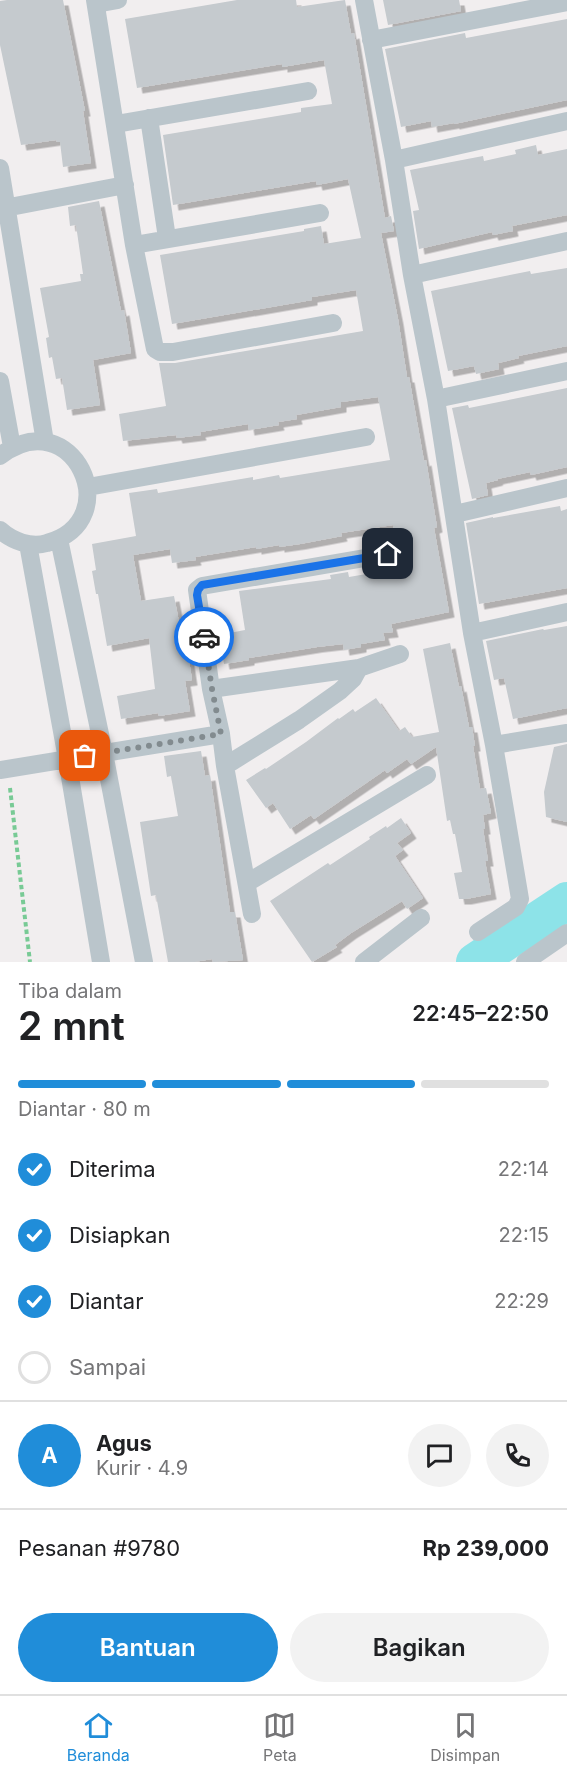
<!DOCTYPE html>
<html lang="id">
<meta charset="utf-8">
<style>
:root{--surface:#fff;--page:#f2f2f2;--text:#202124;--muted:#757577;--line:#e0e0e0;--accent:#208dd9}
body{margin:0;font-family:Inter,sans-serif;background:var(--page);color:var(--text);height:100vh;display:flex;flex-direction:column;font-size:22px;white-space:nowrap}
*{box-sizing:border-box;margin:0}
p{font-size:20px;color:var(--muted)}
.icon{flex:none;width:33px;height:33px;fill:none;stroke:currentColor;stroke-width:2;stroke-linecap:round;stroke-linejoin:round}
.map{position:relative;height:962px;overflow:hidden}
.drawer{display:flex;flex-direction:column;background:var(--surface);flex:1}
.drawer>*{flex:none}
.pin{position:absolute;display:grid;place-items:center;width:51px;height:51px;color:#fff;margin:-26px;border-radius:12px;box-shadow:0 3px 9px #0006}
.courier{position:absolute;display:grid;place-items:center;width:60px;height:60px;margin:-30px;border:4px solid #1a73e8;border-radius:50%;background:#fff;color:#222;box-shadow:0 2px 8px #0007}
.overview em{font-style:normal;font-weight:600}
.overview div{display:flex;flex-direction:column-reverse}
.overview{display:flex;align-items:center;justify-content:space-between;height:102px;padding:0 18px}
h1{font-size:39px;font-weight:600;line-height:45px}
.bar{display:grid;grid-template-columns:repeat(4,1fr);gap:9px 6px;align-content:center;height:72px;padding:0 18px}
.bar i{height:8px;border-radius:4px;background:var(--line)}
.bar .current{background:var(--accent)}
.bar p{grid-column:span 4}
.line{display:flex;align-items:center;gap:15px;padding:0 18px;border-top:2px solid var(--line)}
.line div{flex:1}
.round{display:grid;place-items:center;flex:none;width:63px;height:63px;border-radius:32px;background:var(--page)}
ol{padding:0 18px;list-style:none}
li{display:flex;align-items:center;gap:18px;height:66px}
li p{margin-inline-start:auto}
li .icon{padding:6px;border-radius:50%;background:var(--accent);color:#fff;stroke-width:4}
li:last-child{color:var(--muted)}
li i{width:33px;height:33px;border:3px solid var(--line);border-radius:50%}
.action{display:flex;gap:12px;margin-top:auto;padding:12px 18px}
.action a{flex:1;height:69px;border-radius:36px;background:var(--accent);color:#fff;font-size:24px;font-weight:600;line-height:69px;text-align:center}
.action a+a{background:var(--page);color:var(--text)}
.menu{display:flex;justify-content:space-around;align-items:center;height:84px;border-top:2px solid var(--line);background:var(--surface);font-size:16px;color:var(--muted)}
.menu a{display:grid;justify-items:center;gap:3px}
.menu .current{color:var(--accent)}
.map>svg:first-child{display:block}
.lines{fill:none;stroke-linecap:round;stroke-linejoin:round}
.river{stroke:#8de3e8;stroke-width:38}
.building{fill:#c5cace;filter:url(#shadow)}
.path{stroke:#78ca95;stroke-width:4;stroke-dasharray:4.5 3;stroke-linecap:butt}
.minor{stroke:#bac5cb;stroke-width:18}
.done{stroke:#828b8f;stroke-width:6;stroke-dasharray:0 10.8}
.route{stroke:#1a73e8;stroke-width:8}
</style>
<div class="map">
<svg width="567" height="962" viewBox="0 0 567 962">
<defs>
<filter id="shadow"><feDropShadow dx="5.5" dy="5.5" stdDeviation="0" flood-color="#0004"/></filter>
</defs>
<rect width="100%" height="100%" fill="#f1eeef"/>
<g class="lines">
<path class="river" d="M475,962L567,901"/>
</g>
<path class="building" d="M7,0H63L85,111H83L91,163L63,167L60,142H57L56,140L21,145L0,45V1Z
M237,0H296L297,7L345,0L351,34L354,33L385,218L391,216L394,231L381,233L398,319L407,377H409L424,461L426,460L431,491L437,527L434,528L449,612L391,624L393,632L383,633L385,640L361,644V647L344,650L343,644L317,647L249,658V660L224,664L219,635L245,630L239,591L331,579L330,575L348,572L349,577L401,568L393,525L341,533L342,536L300,544L279,547V545L256,549V547L195,557L196,560L172,563L170,549L133,555L141,601L174,596L179,622L183,621L192,680L185,681L190,711L159,716L158,713L121,719L117,696L155,689L149,638L107,646L98,594H96L92,571L96,570L92,544L136,536L129,493L157,489L158,493L253,477V480L279,475L280,478L390,460L378,397L341,402V407L296,415L297,419L278,422L279,425L249,430L248,424L200,432L201,435L177,438L176,435L123,441L119,414L166,406L159,363H175L363,331L356,290L312,297V300L172,324L160,255L304,231V229L321,226L324,244L361,238L348,179L317,185L316,181L173,205L163,135L301,112V108L332,104L324,60L282,67V64L137,88L125,19Z
M383,0H459L461,11L388,25Z
M567,19V100L454,124V123L432,127L431,121L401,127L385,49L465,33L466,38Z
M536,145L538,155L567,149V215L512,226L513,231L493,235L492,232L419,249L413,211L419,210L410,170L483,156L484,161L516,154L515,150Z
M99,201L121,311L124,310L131,353L93,360L100,405L67,410L62,378L56,379L52,357L49,358L46,338L49,337L40,288L81,281L80,274H83L76,225L70,226L68,207Z
M567,268V346L518,356L519,358L498,363L499,369L476,374L474,366L448,371L431,291L530,271L531,274Z
M567,388V467L531,475L530,472L497,479L498,480L486,483L488,495L472,499L452,408L468,405L469,408Z
M560,506L561,511L567,509V588L479,604L466,523L493,517V518Z
M567,626V708L513,719L504,678L494,680L486,641L543,629L544,630Z
M450,643L459,687L461,686L469,727H472L475,746H473L480,789L486,788L491,813L483,815L485,829H483L488,861H485L491,894L466,899H459L454,873L462,872L455,834H453L450,820L447,821L436,747L411,764L407,759L387,773L385,770L314,819L311,815L290,829L273,803L266,808L246,780L265,768L266,769L306,742L338,718L339,719L353,709L355,712L376,698L399,731L405,727L412,737L439,732L423,649Z
M567,744V822L546,817L544,792L554,747Z
M201,751L205,776L210,775L230,912H235L243,960L213,962L212,959L194,962H168L156,895L151,896L140,822L178,816L171,776L167,777L164,756Z
M401,818L411,833L397,843L403,850L395,856L423,898L407,909L402,901L351,933L335,945L337,947L312,962L270,901L328,863L330,865L370,839L369,837L386,826L387,828Z"/>
<g class="lines">
<path class="path" d="M10,788L30,962"/>
<path class="minor" d="M95,0L134,245L155,349L160,352H173L333,323
M364,0L394,160L412,275L436,399L472,633L494,745L518,887L520,899L516,907L478,932
M96,4L118,0
M371,40L567,2
M149,118L167,238
M116,124L308,91
M394,160L567,121
M0,168L45,442
M0,209L125,185
M134,245L320,213
M412,275L567,241
M0,381L12,447
M436,399L567,371
M0,456C72,400 129,520 47,543C31,548 12,541 0,530
M88,487L366,437
M455,514L567,488
M59,539L104,753L144,962
M28,544L67,759L101,962
M472,633L567,612
M211,689L359,668L400,654
M494,745L567,733
M225,766L299,720L340,691L353,679L359,668
M0,770L221,734
M247,883L427,775
M252,914L225,766L221,734L211,689L197,590L202,586L388,554
M364,962L421,918
M525,962L567,933"/>
</g>
<g class="lines">
<path class="done" d="M85,756L221,734L212,689L204,637"/>
<path class="route" d="M204,637L197,595L198,590L202,585L388,554"/>
</g>
</svg>
<div class="pin" style="left:85px;top:756px;background:#ea580c"><svg class="icon" aria-label="bag" viewBox="0 0 24 24"><path d="M5 8h14l-1 12H6zM9 8a3 3 0 0 1 6 0"/></svg></div>
<div class="pin" style="left:388px;top:554px;background:#1f2937"><svg class="icon" aria-label="home" viewBox="0 0 24 24"><path d="M3 11l9-7 9 7M6 9v11h12V9"/></svg></div>
<div class="courier" style="left:204px;top:637px"><svg class="icon" aria-label="car" viewBox="0 0 24 24"><path d="M5 17H2v-5l4-1 3-4h7l3 4 3 1v5h-3M9 17h6M6 11h13"/><circle cx="7" cy="17" r="2"/><circle cx="17" cy="17" r="2"/></svg></div>
</div>
<section class="drawer">
<div class="overview"><div><h1>2 mnt</h1><p>Tiba dalam</p></div><em>22:45–22:50</em></div>
<div class="bar"><i class="current"></i><i class="current"></i><i class="current"></i><i></i><p>Diantar · 80 m</p></div>
<ol>
<li><svg class="icon" aria-label="check" viewBox="0 0 24 24"><path d="M5 12l5 5 9-10"/></svg>Diterima<p>22:14</p></li>
<li><svg class="icon" aria-label="check" viewBox="0 0 24 24"><path d="M5 12l5 5 9-10"/></svg>Disiapkan<p>22:15</p></li>
<li><svg class="icon" aria-label="check" viewBox="0 0 24 24"><path d="M5 12l5 5 9-10"/></svg>Diantar<p>22:29</p></li>
<li><i></i>Sampai</li>
</ol>
<div class="line" style="height:108px"><b class="round" style="background:var(--accent);color:#fff">A</b><div><b>Agus</b><p>Kurir · 4.9</p></div><a class="round"><svg class="icon" aria-label="chat" viewBox="0 0 24 24"><path d="M4 5h16v11H9l-5 4z"/></svg></a><a class="round"><svg class="icon" aria-label="phone" viewBox="0 0 24 24"><path d="M5 4h4l2 5-3 2q2 4 5 5l2-3 5 2v4C11 20 4 13 5 4z"/></svg></a></div>
<div class="line" style="height:78px"><div>Pesanan #9780</div><b>Rp 239,000</b></div>
<div class="action"><a>Bantuan</a><a>Bagikan</a></div>
</section>
<nav class="menu">
<a class="current"><svg class="icon" aria-label="home" viewBox="0 0 24 24"><path d="M3 11l9-7 9 7M6 9v11h12V9"/></svg>Beranda</a>
<a><svg class="icon" aria-label="map" viewBox="0 0 24 24"><path d="M3 6l6-2 6 2 6-2v14l-6 2-6-2-6 2zM9 4v14M15 6v14"/></svg>Peta</a>
<a><svg class="icon" aria-label="saved" viewBox="0 0 24 24"><path d="M7 4h10v16l-5-4-5 4z"/></svg>Disimpan</a>
</nav>
